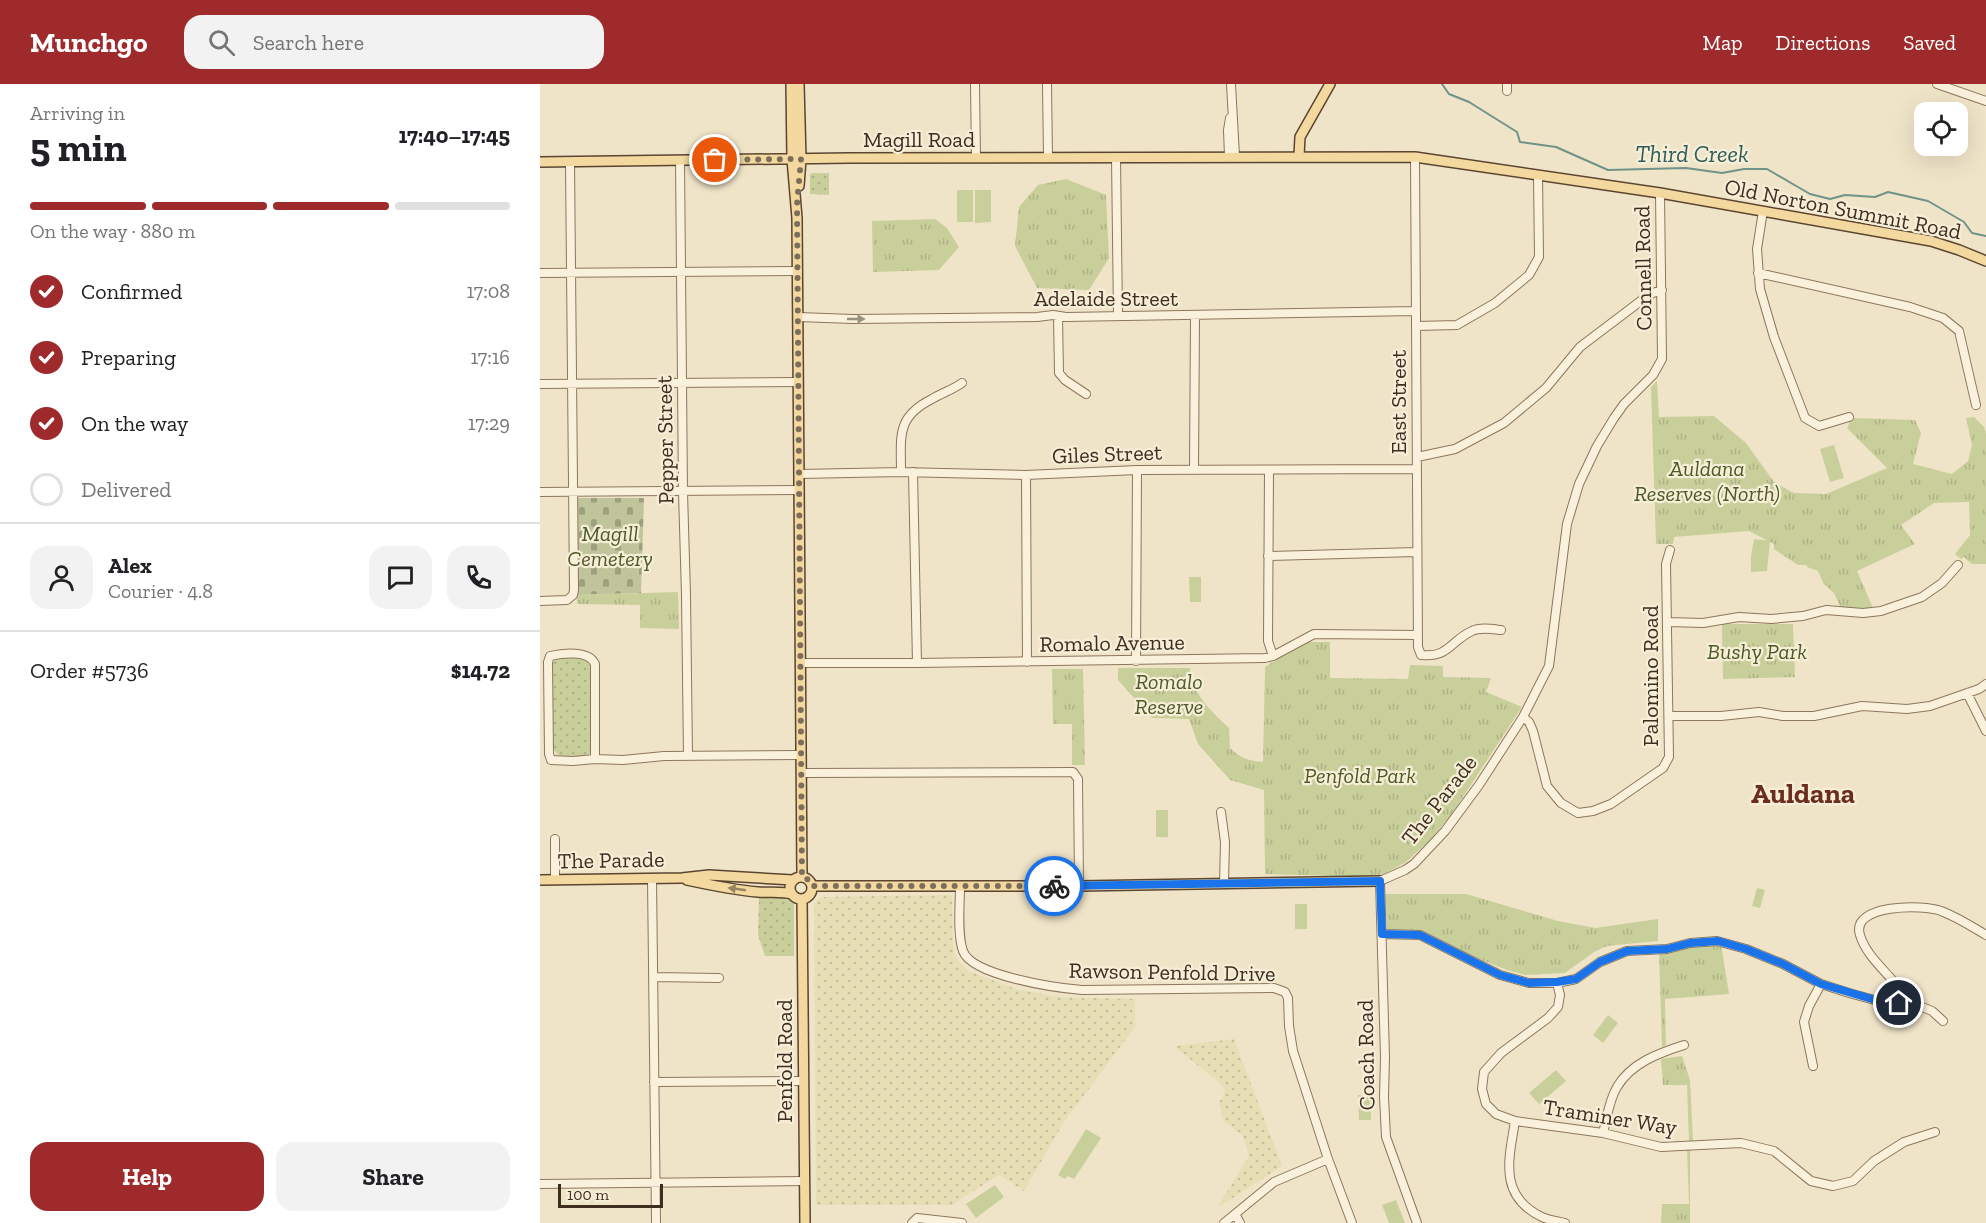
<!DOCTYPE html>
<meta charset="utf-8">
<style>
:root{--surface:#fff;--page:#f2f2f2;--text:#202124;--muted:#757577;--line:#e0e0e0;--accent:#9e2a2b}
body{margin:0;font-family:"Zilla Slab",serif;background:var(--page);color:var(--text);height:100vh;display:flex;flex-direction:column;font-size:22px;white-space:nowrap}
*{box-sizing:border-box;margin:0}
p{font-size:20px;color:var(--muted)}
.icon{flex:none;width:33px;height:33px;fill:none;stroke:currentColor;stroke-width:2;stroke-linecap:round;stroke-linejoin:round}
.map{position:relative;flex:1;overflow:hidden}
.drawer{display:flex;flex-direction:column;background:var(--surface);width:540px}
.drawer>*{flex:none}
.controls{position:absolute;left:1374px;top:18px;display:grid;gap:12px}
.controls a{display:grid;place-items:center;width:54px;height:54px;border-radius:12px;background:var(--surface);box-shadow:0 6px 24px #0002;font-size:30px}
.scale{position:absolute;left:18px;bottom:15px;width:105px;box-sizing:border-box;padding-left:6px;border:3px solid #3d2e20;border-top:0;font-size:16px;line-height:21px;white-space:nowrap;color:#3d2e20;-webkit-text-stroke:4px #f7eed8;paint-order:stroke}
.pin{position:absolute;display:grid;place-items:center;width:51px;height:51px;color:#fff;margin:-26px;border:3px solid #fff;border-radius:50%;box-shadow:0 2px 6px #0007}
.courier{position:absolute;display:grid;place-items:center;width:60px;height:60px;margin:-30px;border:4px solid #1a73e8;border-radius:50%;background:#fff;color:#222;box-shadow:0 2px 8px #0007}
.head em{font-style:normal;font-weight:800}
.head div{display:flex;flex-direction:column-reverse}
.head{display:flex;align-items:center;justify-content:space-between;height:102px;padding:0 30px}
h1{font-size:39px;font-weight:800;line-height:45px}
.bar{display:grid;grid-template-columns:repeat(4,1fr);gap:9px 6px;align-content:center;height:72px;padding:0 30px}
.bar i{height:8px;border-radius:4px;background:var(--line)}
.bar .active{background:var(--accent)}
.bar p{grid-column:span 4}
.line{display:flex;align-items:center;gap:15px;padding:0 30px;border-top:2px solid var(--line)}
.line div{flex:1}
.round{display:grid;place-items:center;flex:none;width:63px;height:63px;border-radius:18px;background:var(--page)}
ol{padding:0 30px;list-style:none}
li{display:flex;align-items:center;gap:18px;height:66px}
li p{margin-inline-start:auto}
li .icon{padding:6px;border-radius:50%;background:var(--accent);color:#fff;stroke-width:4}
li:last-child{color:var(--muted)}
li i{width:33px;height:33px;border:3px solid var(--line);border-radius:50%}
.primary-button{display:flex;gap:12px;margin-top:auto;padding:12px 30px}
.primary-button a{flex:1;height:69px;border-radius:18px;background:var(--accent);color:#fff;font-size:24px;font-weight:800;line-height:69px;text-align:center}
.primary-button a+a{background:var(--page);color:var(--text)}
header{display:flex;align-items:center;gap:36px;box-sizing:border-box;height:84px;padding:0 30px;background:var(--accent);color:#fff}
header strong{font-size:28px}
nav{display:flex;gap:33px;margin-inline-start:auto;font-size:21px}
.search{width:420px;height:54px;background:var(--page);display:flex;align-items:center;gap:15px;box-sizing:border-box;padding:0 21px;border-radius:18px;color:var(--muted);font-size:22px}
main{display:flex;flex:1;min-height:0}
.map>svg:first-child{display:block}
.farmland{fill:url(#farmland-dots)}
.grass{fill:#c9cf9b}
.cemetery{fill:url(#cemetery-stones)}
.park{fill:url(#park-tufts)}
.garden{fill:url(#garden-dots)}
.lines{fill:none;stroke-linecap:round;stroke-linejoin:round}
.stream{stroke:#6f938a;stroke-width:2}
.minor-casing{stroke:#8d765c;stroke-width:10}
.major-casing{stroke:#5b4430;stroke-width:12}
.minor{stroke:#faf1dc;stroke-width:8}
.major{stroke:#f3d9a0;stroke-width:9}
.oneway{fill:#9c907e}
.oneway2{fill:#988460}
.done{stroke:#7c6e5b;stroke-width:6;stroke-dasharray:0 10.8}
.route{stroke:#1a73e8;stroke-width:8}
.labels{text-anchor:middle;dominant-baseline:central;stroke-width:4.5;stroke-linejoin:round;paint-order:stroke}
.street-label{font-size:22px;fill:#3d2e20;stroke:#f7eed8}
.park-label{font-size:22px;font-style:italic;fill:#4d5a26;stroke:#f7eed8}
.water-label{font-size:24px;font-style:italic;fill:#2f5d5a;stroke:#f7eed8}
.district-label{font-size:28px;font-weight:bold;fill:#6b2e1e;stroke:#f7eed8}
</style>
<header>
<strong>Munchgo</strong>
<div class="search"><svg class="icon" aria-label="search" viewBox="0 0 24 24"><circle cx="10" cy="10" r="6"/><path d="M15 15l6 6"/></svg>Search here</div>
<nav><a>Map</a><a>Directions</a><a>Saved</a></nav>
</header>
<main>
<section class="drawer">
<div class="head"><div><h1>5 min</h1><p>Arriving in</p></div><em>17:40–17:45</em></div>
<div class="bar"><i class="active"></i><i class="active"></i><i class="active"></i><i></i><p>On the way · 880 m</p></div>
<ol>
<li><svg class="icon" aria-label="check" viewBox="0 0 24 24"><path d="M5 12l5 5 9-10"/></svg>Confirmed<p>17:08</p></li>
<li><svg class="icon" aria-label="check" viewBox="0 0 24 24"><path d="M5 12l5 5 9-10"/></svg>Preparing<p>17:16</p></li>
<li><svg class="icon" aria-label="check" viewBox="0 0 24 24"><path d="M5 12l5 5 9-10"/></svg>On the way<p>17:29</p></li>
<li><i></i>Delivered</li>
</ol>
<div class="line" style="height:108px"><a class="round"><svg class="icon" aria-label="person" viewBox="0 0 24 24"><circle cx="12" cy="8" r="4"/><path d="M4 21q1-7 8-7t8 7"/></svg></a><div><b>Alex</b><p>Courier · 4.8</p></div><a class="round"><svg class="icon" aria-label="chat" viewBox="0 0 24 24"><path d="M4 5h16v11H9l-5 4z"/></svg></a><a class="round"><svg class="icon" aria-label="phone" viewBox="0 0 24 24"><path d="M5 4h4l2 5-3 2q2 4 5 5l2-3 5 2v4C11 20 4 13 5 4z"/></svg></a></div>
<div class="line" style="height:78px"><div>Order #5736</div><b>$14.72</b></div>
<div class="primary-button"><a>Help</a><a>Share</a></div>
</section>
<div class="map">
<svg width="1446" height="1139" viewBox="0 0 1446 1139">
<defs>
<pattern id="farmland-dots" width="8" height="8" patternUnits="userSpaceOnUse" patternTransform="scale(1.5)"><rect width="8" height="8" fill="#e6deb5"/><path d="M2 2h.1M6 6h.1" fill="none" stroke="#c6bf9b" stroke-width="1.8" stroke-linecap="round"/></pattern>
<pattern id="cemetery-stones" width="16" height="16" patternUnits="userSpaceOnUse" patternTransform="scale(1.5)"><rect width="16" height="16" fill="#bfc49a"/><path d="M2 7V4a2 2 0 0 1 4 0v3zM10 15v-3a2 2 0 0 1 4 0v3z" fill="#9ca07d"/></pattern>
<pattern id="park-tufts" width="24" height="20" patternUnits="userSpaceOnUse" patternTransform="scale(1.5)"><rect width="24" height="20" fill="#c9cf9b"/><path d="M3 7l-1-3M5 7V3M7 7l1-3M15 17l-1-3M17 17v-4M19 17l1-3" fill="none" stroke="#aeb285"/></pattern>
<pattern id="garden-dots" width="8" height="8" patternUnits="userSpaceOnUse" patternTransform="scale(1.5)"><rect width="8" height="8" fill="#c9cf9b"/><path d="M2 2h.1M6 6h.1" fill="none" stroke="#aeb285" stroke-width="1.8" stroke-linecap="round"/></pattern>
</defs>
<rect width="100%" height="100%" fill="#f0e4c8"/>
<path class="farmland" d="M412,811L413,864L416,874L428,887L476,905L519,913L595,915V943L524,1038L484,1107L459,1091L412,1121H276L274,819L281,813Z
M694,955L742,1082L677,1124L709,1072L703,1052L684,1037L679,1019L685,1008L682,1001L634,962Z"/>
<path class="grass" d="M417,106H433V138H417Z
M435,106H451V138L435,139Z
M1294,361L1304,394L1290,398L1280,365Z
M1214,455L1230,457L1227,487L1211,488V472Z
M649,493H661V518H650Z
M616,726H628V753H616Z
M1217,804L1225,806L1220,824L1212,822Z
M755,820H767V845H755Z
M1068,931L1078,939L1063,959L1053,951Z
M1016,986L1026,997L999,1020L989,1009Z
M818,1011H830L831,1036H819Z
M546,1045L561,1054L534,1095L527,1092L525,1095L518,1091Z
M455,1101L464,1113L436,1134L426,1120Z
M856,1116L865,1139H849L842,1121Z"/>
<path class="cemetery" d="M36,414H104L101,509L37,511Z"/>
<path class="park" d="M526,95L566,111L569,174L549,206L497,204L475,162L479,123L498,101Z
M395,135L407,144L419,163L399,186L333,188L332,137Z
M1117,297L1119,333L1174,332L1206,359L1234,398L1254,409L1286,410L1347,384L1307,344L1312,334L1375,336L1381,349L1373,380L1412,390L1428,377L1432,361L1426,334L1434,333L1444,343L1446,349V480H1432L1424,473L1421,475L1415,470L1430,451L1429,418L1394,419L1361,441L1375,460L1317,487L1333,524H1301L1294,509L1283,499L1278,487L1267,483V481H1258L1234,465V460L1209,447L1134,453L1133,460H1116L1111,303Z
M138,508L139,545L100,544V521L37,520V511Z
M1182,540H1253L1255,593L1183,595Z
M764,558H790V594L868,595L870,581L903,582V593L951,594L946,608L982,623L911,731L890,756L866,778L846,789L833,793L725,790L724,706L690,696L658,660L649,635L612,634L578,596V584H650C652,610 671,627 689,644L690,664C700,674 709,677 723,678L725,583Z
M512,585H543L545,681H532V640H513Z
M845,810H926L1018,837L1055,844L1118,835V857L1067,862L1054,868L1025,889L985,891L967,886L914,865L879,847H847Z
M1160,859L1181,860L1189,910L1125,915L1126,961L1122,963L1119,868Z
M1142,972L1150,996L1153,1057H1149L1147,1001H1123L1121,975Z
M1150,1065V1139H1121L1122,1120H1149L1147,1066Z"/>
<path class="garden" d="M273,89H289V111L270,110V90Z
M21,574H45L50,576L52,581L53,667L45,674C31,674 17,678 13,662V578L16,575Z
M219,814H249L254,818V872H225L218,851Z"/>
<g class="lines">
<path class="stream" d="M902,0L909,10L929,18L977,48L980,58L1016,63L1068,86L1146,84L1182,89L1204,85H1227L1270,110L1290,115L1305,111L1335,113L1348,108L1388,117L1424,138L1432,149L1446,152"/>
<defs>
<path id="minor" d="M435,0L436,74
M507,0L508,73
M691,0L695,72
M967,0V7
M1397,0L1446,17
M689,72L688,46L690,34
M576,73L578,232
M875,73L878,563L881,571C909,574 910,557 932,547C940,543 952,545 961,546
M140,76L143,408L146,511L148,672
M1223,127L1217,165L1220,205L1234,253L1265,334L1279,342L1309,333
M0,189L258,187
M1218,189L1370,223L1403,234L1419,247L1436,321
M518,232L519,289L525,296L546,310
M258,233L313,235L497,233L513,231L526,233L875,227
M876,242L917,241L955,219L989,191L999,173L998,91
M0,300L258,298
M877,373L915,365L964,339L1006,304L1040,263L1102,216L1113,209L1122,206
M654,386L655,231
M729,386L728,557L733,572
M361,388C361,352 356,333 392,315C402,309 412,306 422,299
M373,388L377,579
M259,390L361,388L486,391L597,386L876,385
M486,391L487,578
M0,408L259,406
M728,472L876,468
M0,517L27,516L33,511L34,506L30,78
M1128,538L1163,539L1199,533L1231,535L1263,532L1286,526L1323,529L1341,527L1382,513L1402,499L1418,481
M596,577L597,386
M261,579H377L725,574L733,572L774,550L878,551
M1427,609L1446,647
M1129,632H1181L1219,628L1243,632H1274L1322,622L1367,625L1390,622L1439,605L1446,600
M983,633L989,638L993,647L1007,702L1021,719L1038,729L1053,727L1071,720L1123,684L1129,673L1126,480L1130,466
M55,675V580C49,566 23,569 10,572L8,578L9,670L11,676L33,677L55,675L83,676L124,672L261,671
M262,689L533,688L538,695L539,802
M681,728L685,758L684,799
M15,755V796
M112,795L116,1139
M420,802C420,820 417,850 423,867C432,892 517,904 542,906L734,904L745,908L748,914L749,942L753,967L788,1075L812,1139
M842,850L880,851L960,891L989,899H1017L1036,895L1060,878L1087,867L1127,865L1150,859L1177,857L1206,865L1243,880L1281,900L1309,909L1342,918L1375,920L1392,927L1403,937
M114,893L179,894
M1017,899L1020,911L1018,923L1008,934L961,969L944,988L942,1005L946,1020L956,1030L975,1037L1063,1049L1121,1063L1201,1059L1234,1067L1271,1097L1293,1102L1313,1097L1334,1077L1364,1058L1395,1048
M1342,918L1352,910L1355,899C1343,885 1325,869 1320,851C1310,820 1384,820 1401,827C1417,833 1431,842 1446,851
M1273,982L1264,938L1269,922L1281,900
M114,998L264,997
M975,1037C969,1075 958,1112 1002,1133C1008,1136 1018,1137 1025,1139
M1063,1049C1067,1034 1069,1016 1077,1003C1091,979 1119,969 1144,961
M0,1100L265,1097
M695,1130L700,1139
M372,1139L377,1134L422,1139
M684,1139L734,1098L788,1075
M877,1139L846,1053L844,1013L845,973L840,797L865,786L874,780L905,747L939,701L983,633L1009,582L1027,440L1039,400L1057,362L1074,334L1084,320L1113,291L1122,275L1120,109"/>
<path id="major" d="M251,0L252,75L257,134L262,793
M759,72L760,53L790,0
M0,78L309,74L875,73L1120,109L1391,157L1419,166L1446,177
M259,102L261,75L259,0
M250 804a11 11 0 1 1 22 0a11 11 0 1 1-22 0Z
M0,796L142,794L169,791L253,796
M147,796C170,801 195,806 218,808C230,809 241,807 252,810
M272,802H539L840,797
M262,815L265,1139"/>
</defs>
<use href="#minor" class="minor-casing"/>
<use href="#major" class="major-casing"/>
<use href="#minor" class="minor"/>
<use href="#major" class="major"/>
</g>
<defs><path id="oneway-solid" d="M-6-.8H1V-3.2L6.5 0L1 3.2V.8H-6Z" transform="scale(1.5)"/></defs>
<use class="oneway" href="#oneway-solid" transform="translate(316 235)"/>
<use class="oneway2" href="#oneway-solid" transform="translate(197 805) rotate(-172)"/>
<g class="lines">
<path class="done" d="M175,76L261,75L257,120L262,793L269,796L272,802H514"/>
<path class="route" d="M514,802L840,797L842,850L880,851L960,891L989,899L1017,898L1036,895L1060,878L1087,867L1127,865L1150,859L1178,857L1206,865L1243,880L1281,900L1342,918L1359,919"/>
</g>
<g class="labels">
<g class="street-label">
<text x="379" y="55">Magill Road</text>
<text transform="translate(1303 125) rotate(11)">Old Norton Summit Road</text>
<text transform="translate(1103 184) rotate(-91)">Connell Road</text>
<text x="566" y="214">Adelaide Street</text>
<text transform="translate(858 318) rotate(-90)">East Street</text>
<text transform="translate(125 356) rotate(-91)">Pepper Street</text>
<text transform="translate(567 370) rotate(-2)">Giles Street</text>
<text transform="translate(572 559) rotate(-1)">Romalo Avenue</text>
<text transform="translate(1110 592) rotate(-90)">Palomino Road</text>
<text transform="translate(899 716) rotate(-52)">The Parade</text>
<text transform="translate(71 776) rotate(-1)">The Parade</text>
<text transform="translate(632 888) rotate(1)">Rawson Penfold Drive</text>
<text transform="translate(826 971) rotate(-91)">Coach Road</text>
<text transform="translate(244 977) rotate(-90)">Penfold Road</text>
<text transform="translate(1070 1033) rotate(9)">Traminer Way</text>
</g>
<g class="park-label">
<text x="1167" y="384">Auldana<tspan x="1167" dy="25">Reserves (North)</tspan></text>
<text x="70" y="449">Magill<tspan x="70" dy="25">Cemetery</tspan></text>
<text x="1217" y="567">Bushy Park</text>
<text x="629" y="597">Romalo<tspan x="629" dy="25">Reserve</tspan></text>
<text x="820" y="691">Penfold Park</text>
</g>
<g class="water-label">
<text x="1152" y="69">Third Creek</text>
</g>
<g class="district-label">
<text x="1263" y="709">Auldana</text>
</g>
</g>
</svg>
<div class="controls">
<a><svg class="icon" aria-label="locate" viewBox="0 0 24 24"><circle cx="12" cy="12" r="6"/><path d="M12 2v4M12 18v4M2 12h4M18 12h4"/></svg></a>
</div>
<div class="scale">100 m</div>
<div class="pin" style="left:175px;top:76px;background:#ea580c"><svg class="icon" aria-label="bag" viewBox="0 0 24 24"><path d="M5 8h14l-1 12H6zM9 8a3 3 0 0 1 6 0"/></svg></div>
<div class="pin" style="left:1359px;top:919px;background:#1f2937"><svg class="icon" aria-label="home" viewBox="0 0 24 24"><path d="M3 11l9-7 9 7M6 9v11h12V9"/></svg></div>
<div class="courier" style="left:514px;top:802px"><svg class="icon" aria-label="bike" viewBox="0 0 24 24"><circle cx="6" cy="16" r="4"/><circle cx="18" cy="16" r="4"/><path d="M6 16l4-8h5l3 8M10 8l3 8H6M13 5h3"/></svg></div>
</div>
</main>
